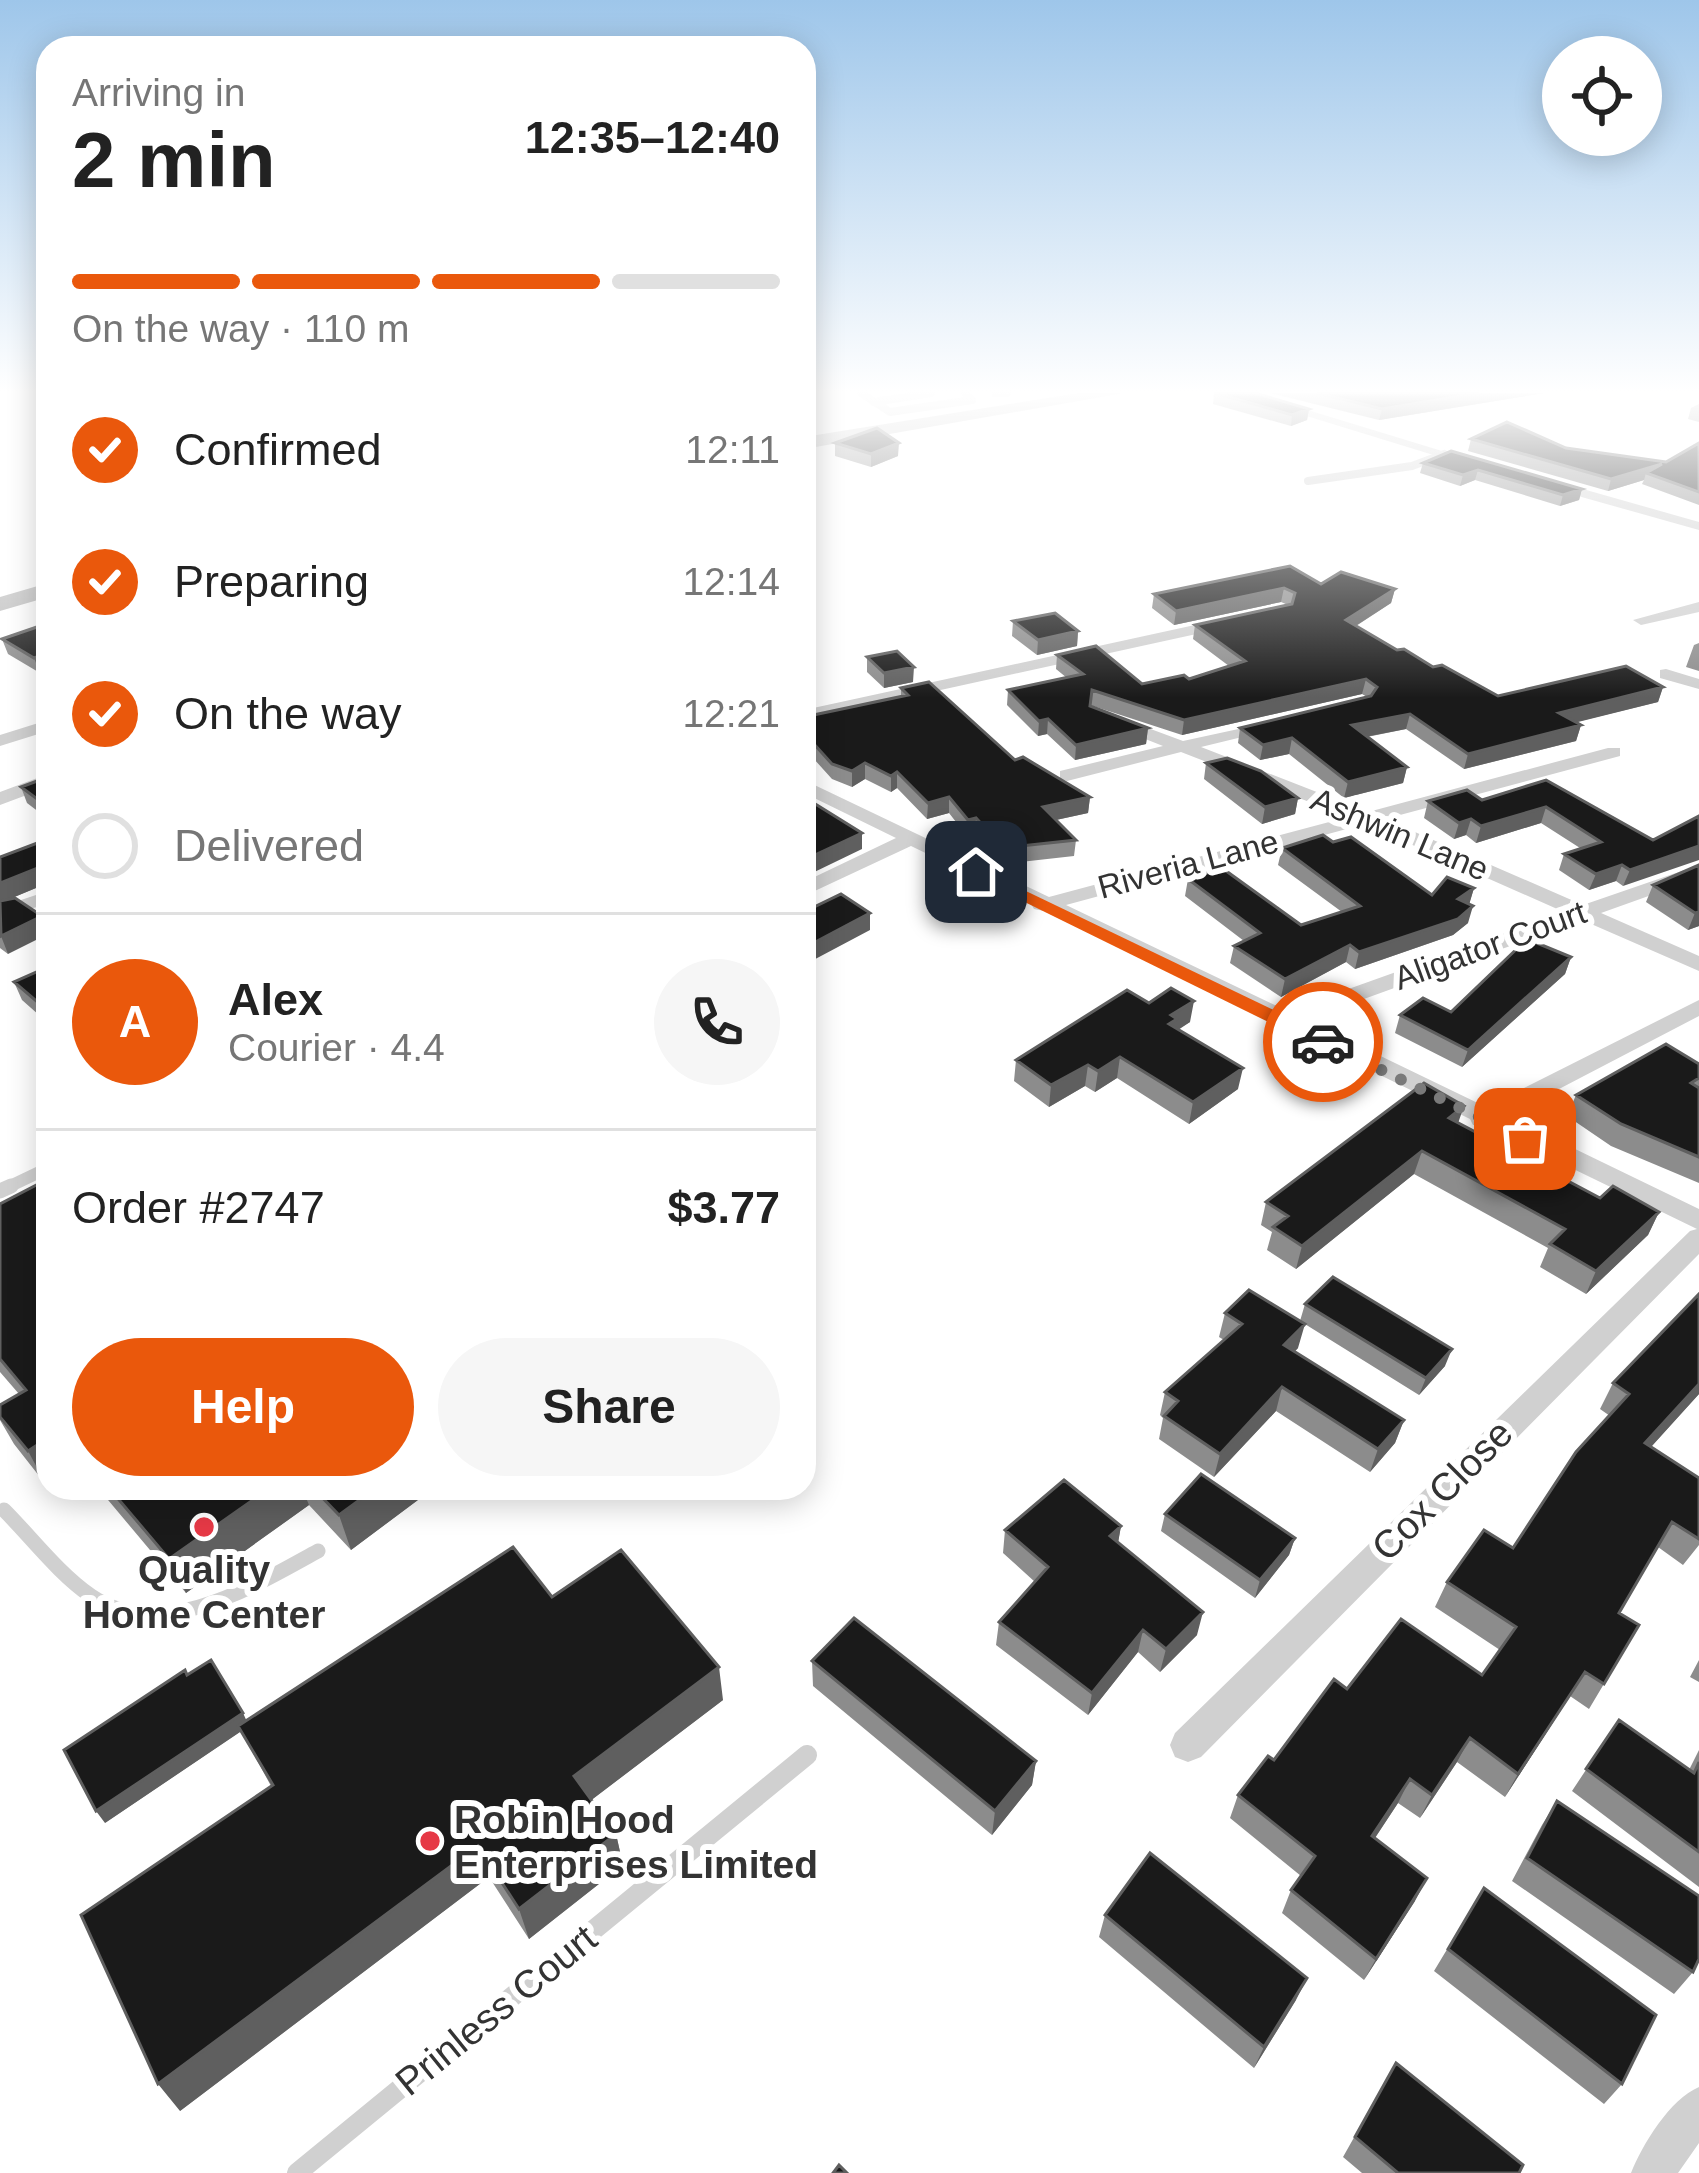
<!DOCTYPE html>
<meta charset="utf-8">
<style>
:root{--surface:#fff;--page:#f6f6f6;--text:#222;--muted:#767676;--line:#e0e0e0;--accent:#ea580c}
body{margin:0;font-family:Helvetica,sans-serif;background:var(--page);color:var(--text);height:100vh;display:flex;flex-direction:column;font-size:45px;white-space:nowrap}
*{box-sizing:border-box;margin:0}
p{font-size:39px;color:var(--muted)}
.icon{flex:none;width:66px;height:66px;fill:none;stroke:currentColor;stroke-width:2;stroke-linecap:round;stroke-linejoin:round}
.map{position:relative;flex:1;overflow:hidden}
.side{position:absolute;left:36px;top:36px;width:780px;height:1464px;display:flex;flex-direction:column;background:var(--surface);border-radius:36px;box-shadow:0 6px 30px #0003}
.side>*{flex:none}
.controls{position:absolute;left:1542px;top:36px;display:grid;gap:24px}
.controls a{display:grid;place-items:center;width:120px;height:120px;border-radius:50%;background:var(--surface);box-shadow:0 6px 30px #0003;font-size:60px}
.pin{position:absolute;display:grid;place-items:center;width:102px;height:102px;color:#fff;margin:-51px;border-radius:24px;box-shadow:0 6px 18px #0006}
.courier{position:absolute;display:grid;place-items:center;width:120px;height:120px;margin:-60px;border:9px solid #ea580c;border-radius:50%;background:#fff;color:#222;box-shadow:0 3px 15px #0007}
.overview em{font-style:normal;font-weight:600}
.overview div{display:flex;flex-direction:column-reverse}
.overview{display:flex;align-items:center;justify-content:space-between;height:204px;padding:0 36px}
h1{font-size:78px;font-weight:600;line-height:90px}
.bar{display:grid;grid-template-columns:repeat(4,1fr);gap:18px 12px;align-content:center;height:144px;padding:0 36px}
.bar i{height:15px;border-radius:9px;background:var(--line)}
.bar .active{background:var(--accent)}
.bar p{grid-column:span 4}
.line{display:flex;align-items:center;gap:30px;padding:0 36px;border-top:3px solid var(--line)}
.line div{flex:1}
.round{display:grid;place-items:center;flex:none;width:126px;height:126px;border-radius:63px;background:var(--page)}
ol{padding:0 36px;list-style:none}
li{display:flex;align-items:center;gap:36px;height:132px}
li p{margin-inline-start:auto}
li .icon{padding:12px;border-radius:50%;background:var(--accent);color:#fff;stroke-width:4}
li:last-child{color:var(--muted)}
li i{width:66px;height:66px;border:6px solid var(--line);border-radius:50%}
.action{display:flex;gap:24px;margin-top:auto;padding:24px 36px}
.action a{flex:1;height:138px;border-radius:72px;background:var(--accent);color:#fff;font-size:48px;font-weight:600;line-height:138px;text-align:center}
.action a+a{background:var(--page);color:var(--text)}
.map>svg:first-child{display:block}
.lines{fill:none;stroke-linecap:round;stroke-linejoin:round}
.service-far3{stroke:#d0d0d0;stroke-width:8}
.service-far2{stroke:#d0d0d0;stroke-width:12}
.service-far1{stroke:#d0d0d0;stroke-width:15}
.service{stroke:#d0d0d0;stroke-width:20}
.minor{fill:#d0d0d0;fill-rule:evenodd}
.secondary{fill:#bdbdbd;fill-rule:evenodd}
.wall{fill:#8c8c8c}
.shaded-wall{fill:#5f5f5f}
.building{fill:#1a1a1a;stroke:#5f5f5f;stroke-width:3}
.route{fill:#ea580c}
.done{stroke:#7a7a7a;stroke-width:12;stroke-dasharray:0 21.6}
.poi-dot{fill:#e63946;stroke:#fff;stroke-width:4.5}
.labels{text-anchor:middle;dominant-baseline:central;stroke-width:12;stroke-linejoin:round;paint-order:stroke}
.street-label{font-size:33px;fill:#333;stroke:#fff}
.near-street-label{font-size:39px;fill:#333;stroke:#fff}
.near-poi-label{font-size:39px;font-weight:bold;fill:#333;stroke:#fff}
</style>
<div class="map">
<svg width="1699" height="2173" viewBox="0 0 1699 2173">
<rect width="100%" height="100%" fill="#fff"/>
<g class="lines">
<path class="service-far3" d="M861,393L890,412L972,400L965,393
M995,393H1007
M874,402L931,393
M1308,481L1412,466L1444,454"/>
<path class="service-far2" d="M4,1189L48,1168"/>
<path class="service-far1" d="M0,1191L11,1186
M4,1510C32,1538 58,1573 91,1596C161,1644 254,1586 318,1551"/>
<path class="service" d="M297,2173L807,1755"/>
<path class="minor" d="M1232,393H1252L1478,462L1466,465Z
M1551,480L1699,522V530L1546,487L1544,484Z
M1699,602V612L1641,625L1633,620Z
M1227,618L1235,623L1233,626L804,720V710Z
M1666,669L1699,679V689L1660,678V670Z
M1121,718L1183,741L1275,721V729L1201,747L1368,812L1608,748H1620V756L1385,819L1583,905L1699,865V878L1601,913L1699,956V971L1582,920L1306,1020L1486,1107L1699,1000V1016L1507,1116L1699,1209V1254L1201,1757L1188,1762L1175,1757L1170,1745L1175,1733L1690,1231L1697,1229L1485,1126L1473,1125L1470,1119L1044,911L1034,909L1031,904L911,846L804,896V882L896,838L804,793V780L1049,897L1348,817L1181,752L1067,781L1060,779V771L1163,746L1115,727V719ZM1365,824L1564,912L1287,1011L1066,905Z
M48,720V731L0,746V735Z
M48,774V787L0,805V792Z
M48,891V904L0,917V907Z
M1699,2087V2143L1678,2173H1631C1642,2145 1670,2099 1699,2087Z"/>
<path class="secondary" d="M1079,393H1124L804,449V437Z
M48,583V597L0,611V597Z"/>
</g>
<path class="wall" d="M1214,393L1309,409L1307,420L1291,426L1213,404Z
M1270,393H1544L1379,420Z
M1699,404V422L1688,419L1691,408Z
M1471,439L1566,448L1666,462L1699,443V505L1642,484L1644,480L1608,491L1468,451Z
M835,443L898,456L871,467L835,456Z
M1451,451L1582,489L1579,500L1560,506L1475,480L1460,486L1420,473L1423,463Z
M1321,584L1395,589L1391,603L1356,626L1397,650L1498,696L1663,687L1658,702L1576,722L1581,725L1576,741L1464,769L1406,729L1367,737L1407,767L1403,783L1344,798L1289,754L1260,760L1238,743L1240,728L1367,697L1362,694L1182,735L1090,705L1148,728L1146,744L1075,760L1047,734L1038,736L1007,705L1008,690L1067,678L1056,669L1057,655L1142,684L1189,679L1229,666L1193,639L1195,625L1288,605L1281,602L1174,625L1152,608L1154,594Z
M1013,621L1078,631L1077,646L1037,655L1012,636Z
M48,633V669L40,673L8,654L2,639Z
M1699,643V671L1686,667L1694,645Z
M867,657L913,682L884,688L867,672Z
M901,688L1015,760L1090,797L1088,813L1056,820L1076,840L1074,856L1011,863L1000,861L975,834L967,836L949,813L927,819L897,788L891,792L865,779L852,787L832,779L804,748V717L901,696Z
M1206,763L1298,798L1295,814L1262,824L1204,779Z
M48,777V819L27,803L21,787Z
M1546,780L1653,840L1623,886L1616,881L1589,890L1559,870L1564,854L1580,848L1541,823L1476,843L1466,835L1454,839L1424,818L1428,801L1482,800Z
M48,839V883L7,900L8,954L0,948V857Z
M1333,842L1432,895L1474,888L1469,904L1468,923L1453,935L1355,969L1346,962L1281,997L1230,963L1234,946L1244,941L1185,896L1188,879L1301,925L1342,912L1278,865L1282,848Z
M1699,865V926L1688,930L1646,902L1653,885Z
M1571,957L1565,974L1462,1067L1395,1033L1400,1015L1451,1012Z
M48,976V1023L22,1000L14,982Z
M1149,1003L1190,1022L1178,1029L1238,1089L1189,1124L1117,1078L1095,1092L1085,1086L1049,1107L1014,1081L1016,1060Z
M1699,1064V1183L1611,1146L1567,1116L1576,1095Z
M1458,1123L1600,1198L1659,1212L1648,1235L1586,1294L1540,1267L1548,1248L1414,1174L1296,1269L1267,1250L1272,1232L1261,1225L1266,1202Z
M48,1179V1485L47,1486L14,1444L0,1420V1405L19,1394L0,1372V1204Z
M1305,1304L1445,1366L1419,1395L1300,1321Z
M1225,1313L1298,1348L1294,1352L1404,1420L1395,1443L1370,1472L1276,1411L1214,1477L1159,1439L1163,1418L1160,1415L1165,1392L1224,1340L1219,1337Z
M1613,1383L1699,1394L1651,1447L1699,1478V1545L1683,1565L1658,1547L1619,1613L1639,1625L1589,1709L1570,1696L1505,1797L1457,1762L1420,1818L1398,1803L1375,1838L1415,1901L1364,1980L1282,1913L1291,1890L1301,1876L1230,1818L1238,1795L1347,1689L1482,1675L1500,1650L1435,1607L1447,1582L1513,1548L1610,1416L1600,1409Z
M98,1488H434L351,1550L309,1505L186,1593Z
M1165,1514L1295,1538L1289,1555L1255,1598L1161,1531Z
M1121,1526L1118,1542L1197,1635L1160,1672L1138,1652L1088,1715L996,1645L999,1622L1035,1582L1003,1553L1005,1530Z
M552,1597L723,1700L591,1800L616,1834L623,1865L529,1939L489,1877L180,2111L271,1786L241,1731L105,1823L187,1675L246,1720Z
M1699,1660V1682L1690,1677Z
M812,1661L1036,1761L1032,1785L992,1835L813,1686Z
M1619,1720L1689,1770L1699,1750V1887L1572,1791Z
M1557,1801L1693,1972L1674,1994L1512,1881L1542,1825Z
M1484,1888L1622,2084L1604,2104L1434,1971Z
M1105,1915L1296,2000L1254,2068L1099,1937Z
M1396,2063L1519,2173H1362L1343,2157Z"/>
<path class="shaded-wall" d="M1479,393H1544L1379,420L1382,409Z
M1309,409L1307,420L1291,426L1292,415Z
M899,443L898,456L871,467V454Z
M1662,464L1646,473L1644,480L1608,491L1611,479Z
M1478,470L1475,480L1460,486L1463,475Z
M1582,489L1579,500L1560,506L1563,495Z
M1284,588L1281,602L1174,625L1176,611Z
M1395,589L1391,603L1343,634L1346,620Z
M1078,631L1077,646L1037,655L1038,640Z
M48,653V669L40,673L34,658Z
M914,667L913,682L884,688V673Z
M1366,679L1362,694L1182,735L1184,720Z
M1663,687L1658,702L1554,728L1559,713Z
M1410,714L1406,729L1349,740L1352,725Z
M1048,719L1047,734L1038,736L1039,721Z
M1581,725L1576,741L1464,769L1468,754Z
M1148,728L1146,744L1075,760L1076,745Z
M1292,738L1289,754L1260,760L1263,745Z
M865,763V779L852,787V771Z
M1407,767L1403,783L1344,798L1348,782Z
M897,772V788L891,792V776Z
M949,797V813L927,819L928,803Z
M1090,797L1088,813L1042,823L1043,807Z
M1298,798L1295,814L1262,824L1265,807Z
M1546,807L1541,823L1476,843L1481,826Z
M976,818L975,834L967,836L968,820Z
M1471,819L1466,835L1454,839L1459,823Z
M862,833V849L804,877V860Z
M1699,846V860L1623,886L1630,870Z
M48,864V883L0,903V883Z
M1622,865L1616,881L1589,890L1596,874Z
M1474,888L1469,905L1458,899Z
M1473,906L1468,923L1453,935L1355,969L1359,952Z
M1699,912V926L1688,930L1695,913Z
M870,913V930L804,965V948Z
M42,916L48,934L8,954L1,936Z
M1350,945L1346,962L1281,997L1285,979Z
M1571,957L1565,974L1462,1067L1468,1050Z
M1194,1001L1190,1022L1175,1032L1165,1045L1171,1015Z
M1120,1057L1117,1078L1095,1092L1098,1071Z
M1088,1065L1085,1086L1049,1107L1051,1085Z
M1243,1068L1238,1089L1189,1124L1193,1102Z
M1464,1106L1456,1129L1449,1118Z
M1422,1151L1414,1174L1296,1269L1302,1246Z
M1659,1212L1648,1235L1586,1294L1596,1271Z
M1305,1324L1298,1348L1278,1369L1284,1345Z
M1452,1349L1445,1366L1419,1395L1426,1378Z
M1699,1384V1394L1631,1469L1645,1443Z
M1282,1387L1276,1411L1214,1477L1220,1454Z
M1404,1420L1395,1443L1370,1472L1378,1449Z
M48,1438V1485L47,1486L28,1451Z
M270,1488H302L309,1505L186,1593L169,1559Z
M376,1488H434L351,1550L339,1515Z
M1121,1526L1117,1549L1110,1536Z
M1295,1538L1289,1555L1255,1598L1260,1580Z
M1203,1612L1197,1635L1160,1672L1166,1649Z
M1143,1630L1138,1652L1088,1715L1092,1693Z
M719,1667L723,1700L581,1808L574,1776Z
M1585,1672L1570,1696L1505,1797L1518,1774Z
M243,1713L249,1726L105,1823L96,1811Z
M1470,1738L1457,1762L1420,1818L1432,1795Z
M1036,1761L1032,1785L992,1835L995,1811Z
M1410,1779L1398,1803L1361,1859L1372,1836Z
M616,1834L623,1865L529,1939L519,1909Z
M478,1846L489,1877L180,2111L158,2084Z
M1427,1878L1415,1901L1364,1980L1376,1959Z
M1307,1978L1296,2000L1254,2068L1264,2047Z"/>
<path class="building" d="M1215,393H1255L1309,409L1292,415Z
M1317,393H1479L1382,409Z
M1507,422L1566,448L1666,462L1699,443V492L1646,473L1662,464L1611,479L1471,439Z
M877,428L899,443L871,454L835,443Z
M1451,451L1582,489L1563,495L1478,470L1463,475L1423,463Z
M1290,566L1321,584L1341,572L1395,589L1346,620L1397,650L1404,649L1433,667L1442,665L1498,696L1626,666L1663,687L1559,713L1581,725L1468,754L1410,714L1352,725L1407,767L1348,782L1292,738L1263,745L1240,728L1371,696L1377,687L1366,679L1184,720L1092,690L1090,706L1148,728L1076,745L1048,719L1039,721L1008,690L1083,674L1057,655L1096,646L1142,684L1184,675L1189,679L1245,661L1195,625L1292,604L1295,593L1284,588L1176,611L1154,594Z
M1055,613L1078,631L1038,640L1013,621Z
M37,627L48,633V653L34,658L2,639Z
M897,651L914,667L884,673L867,657Z
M929,682L1015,760L1023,757L1090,797L1043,807L1076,840L1012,847L1001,845L976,818L968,820L949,797L928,803L897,772L891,776L865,763L852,771L832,764L804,733V717L908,695L901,688Z
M1227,758L1261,771L1298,798L1265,807L1206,763Z
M48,777V807L21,787Z
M1546,780L1653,840L1699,816V846L1630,870L1622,865L1596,874L1564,854L1601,842L1546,807L1481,826L1471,819L1459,823L1428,801L1467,790L1482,800Z
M804,797L862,833L804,860Z
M1323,835L1333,842L1351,837L1432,895L1447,877L1474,888L1458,899L1473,906L1458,919L1359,952L1350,945L1285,979L1234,946L1260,933L1188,879L1222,868L1301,925L1360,906L1282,848Z
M48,839V864L0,883V857Z
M1699,865V912L1695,913L1653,885Z
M841,894L870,913L804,948V912Z
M15,898L42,916L1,936L0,901Z
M1527,939L1571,957L1468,1050L1400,1015L1423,998L1451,1012Z
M41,970L48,976V1011L14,982Z
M1171,988L1194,1001L1171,1015L1177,1019L1169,1024L1243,1068L1193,1102L1120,1057L1098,1071L1088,1065L1051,1085L1016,1060L1127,990L1149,1003Z
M1666,1044L1699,1064V1078L1691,1083L1699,1088V1157L1621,1124L1576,1095Z
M1424,1083L1464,1106L1449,1118L1600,1198L1613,1186L1659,1212L1596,1271L1550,1244L1565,1229L1422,1151L1302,1246L1273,1227L1288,1216L1266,1202Z
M48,1179V1438L28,1451L0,1417V1405L26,1390L0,1359V1204Z
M1333,1277L1452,1349L1426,1378L1305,1304Z
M1249,1290L1305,1324L1284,1345L1404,1420L1378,1449L1282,1387L1220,1454L1164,1416L1178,1401L1165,1392L1242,1324L1225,1313Z
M1699,1294V1384L1645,1443L1699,1478V1539L1672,1522L1619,1613L1639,1625L1604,1684L1585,1672L1518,1774L1470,1738L1432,1795L1410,1779L1372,1836L1427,1878L1376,1959L1291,1890L1315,1856L1238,1795L1268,1756L1274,1760L1334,1679L1347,1689L1401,1619L1482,1675L1516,1627L1447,1582L1484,1530L1513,1548L1576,1452L1629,1394L1613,1383Z
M1201,1474L1295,1538L1260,1580L1165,1514Z
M1064,1480L1121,1526L1110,1536L1203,1612L1166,1649L1143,1630L1092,1693L999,1622L1048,1567L1005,1530Z
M109,1488H270L169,1559Z
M313,1488H376L339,1515Z
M513,1547L552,1597L621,1550L719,1667L574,1776L616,1834L519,1909L478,1846L158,2084L81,1915L273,1785L238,1726Z
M854,1618L1036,1761L995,1811L812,1661Z
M211,1660L243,1713L96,1811L64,1750L185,1670L187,1675Z
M1619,1720L1694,1773L1699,1762V1852L1586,1769Z
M1557,1801L1699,1896V1959L1693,1972L1527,1858Z
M1150,1853L1307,1978L1264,2047L1105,1915Z
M1484,1888L1656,2015L1622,2084L1448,1949Z
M1396,2063L1523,2165L1519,2173H1398L1355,2137Z
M839,2165L847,2173H833Z"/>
<linearGradient id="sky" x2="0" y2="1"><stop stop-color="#9ec6ea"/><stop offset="0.56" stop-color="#fff"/><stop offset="1" stop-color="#fff" stop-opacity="0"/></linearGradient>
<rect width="1699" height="698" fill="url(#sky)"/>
<path class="route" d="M976,867L1330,1037L1333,1042L1317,1046L970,875Z"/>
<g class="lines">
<path class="done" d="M1323,1042L1525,1139"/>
</g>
<g class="poi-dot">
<circle cx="204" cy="1527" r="12"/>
<circle cx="430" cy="1841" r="12"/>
</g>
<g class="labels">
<g class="street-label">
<text transform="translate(1400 834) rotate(23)">Ashwin Lane</text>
<text transform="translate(1188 864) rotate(-15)">Riveria Lane</text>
<text transform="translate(1490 945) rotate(-20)">Aligator Court</text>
</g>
<g class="near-street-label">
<text transform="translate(1442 1490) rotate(-45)">Cox Close</text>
<text transform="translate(496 2010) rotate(-39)">Prinless Court</text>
</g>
<g class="near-poi-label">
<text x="204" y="1569">Quality<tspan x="204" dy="45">Home Center</tspan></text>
<text x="454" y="1819" text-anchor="start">Robin Hood<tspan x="454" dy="45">Enterprises Limited</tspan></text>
</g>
</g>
</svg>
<div class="controls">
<a><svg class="icon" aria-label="locate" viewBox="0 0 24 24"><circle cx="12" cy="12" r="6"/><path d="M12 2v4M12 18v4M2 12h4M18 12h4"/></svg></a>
</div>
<div class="pin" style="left:1525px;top:1139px;background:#ea580c"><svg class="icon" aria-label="bag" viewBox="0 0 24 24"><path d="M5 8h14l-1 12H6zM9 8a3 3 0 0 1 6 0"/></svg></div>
<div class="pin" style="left:976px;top:872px;background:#1f2937"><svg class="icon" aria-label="home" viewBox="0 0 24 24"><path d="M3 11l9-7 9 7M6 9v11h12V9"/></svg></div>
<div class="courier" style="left:1323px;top:1042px"><svg class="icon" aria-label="car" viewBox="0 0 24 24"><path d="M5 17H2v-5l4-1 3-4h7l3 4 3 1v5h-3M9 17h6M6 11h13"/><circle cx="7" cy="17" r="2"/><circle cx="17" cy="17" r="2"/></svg></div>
<section class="side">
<div class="overview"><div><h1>2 min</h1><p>Arriving in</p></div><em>12:35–12:40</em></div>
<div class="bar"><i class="active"></i><i class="active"></i><i class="active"></i><i></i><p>On the way · 110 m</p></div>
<ol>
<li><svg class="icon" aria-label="check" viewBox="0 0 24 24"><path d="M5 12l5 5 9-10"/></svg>Confirmed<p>12:11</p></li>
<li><svg class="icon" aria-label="check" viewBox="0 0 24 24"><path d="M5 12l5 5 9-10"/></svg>Preparing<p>12:14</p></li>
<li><svg class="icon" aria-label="check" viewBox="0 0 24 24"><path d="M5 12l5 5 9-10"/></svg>On the way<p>12:21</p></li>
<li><i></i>Delivered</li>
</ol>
<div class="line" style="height:216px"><b class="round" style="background:var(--accent);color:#fff">A</b><div><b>Alex</b><p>Courier · 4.4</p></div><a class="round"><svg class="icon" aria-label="phone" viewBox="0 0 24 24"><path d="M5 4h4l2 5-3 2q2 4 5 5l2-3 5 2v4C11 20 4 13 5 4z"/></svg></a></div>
<div class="line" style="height:156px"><div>Order #2747</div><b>$3.77</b></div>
<div class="action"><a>Help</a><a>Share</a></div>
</section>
</div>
